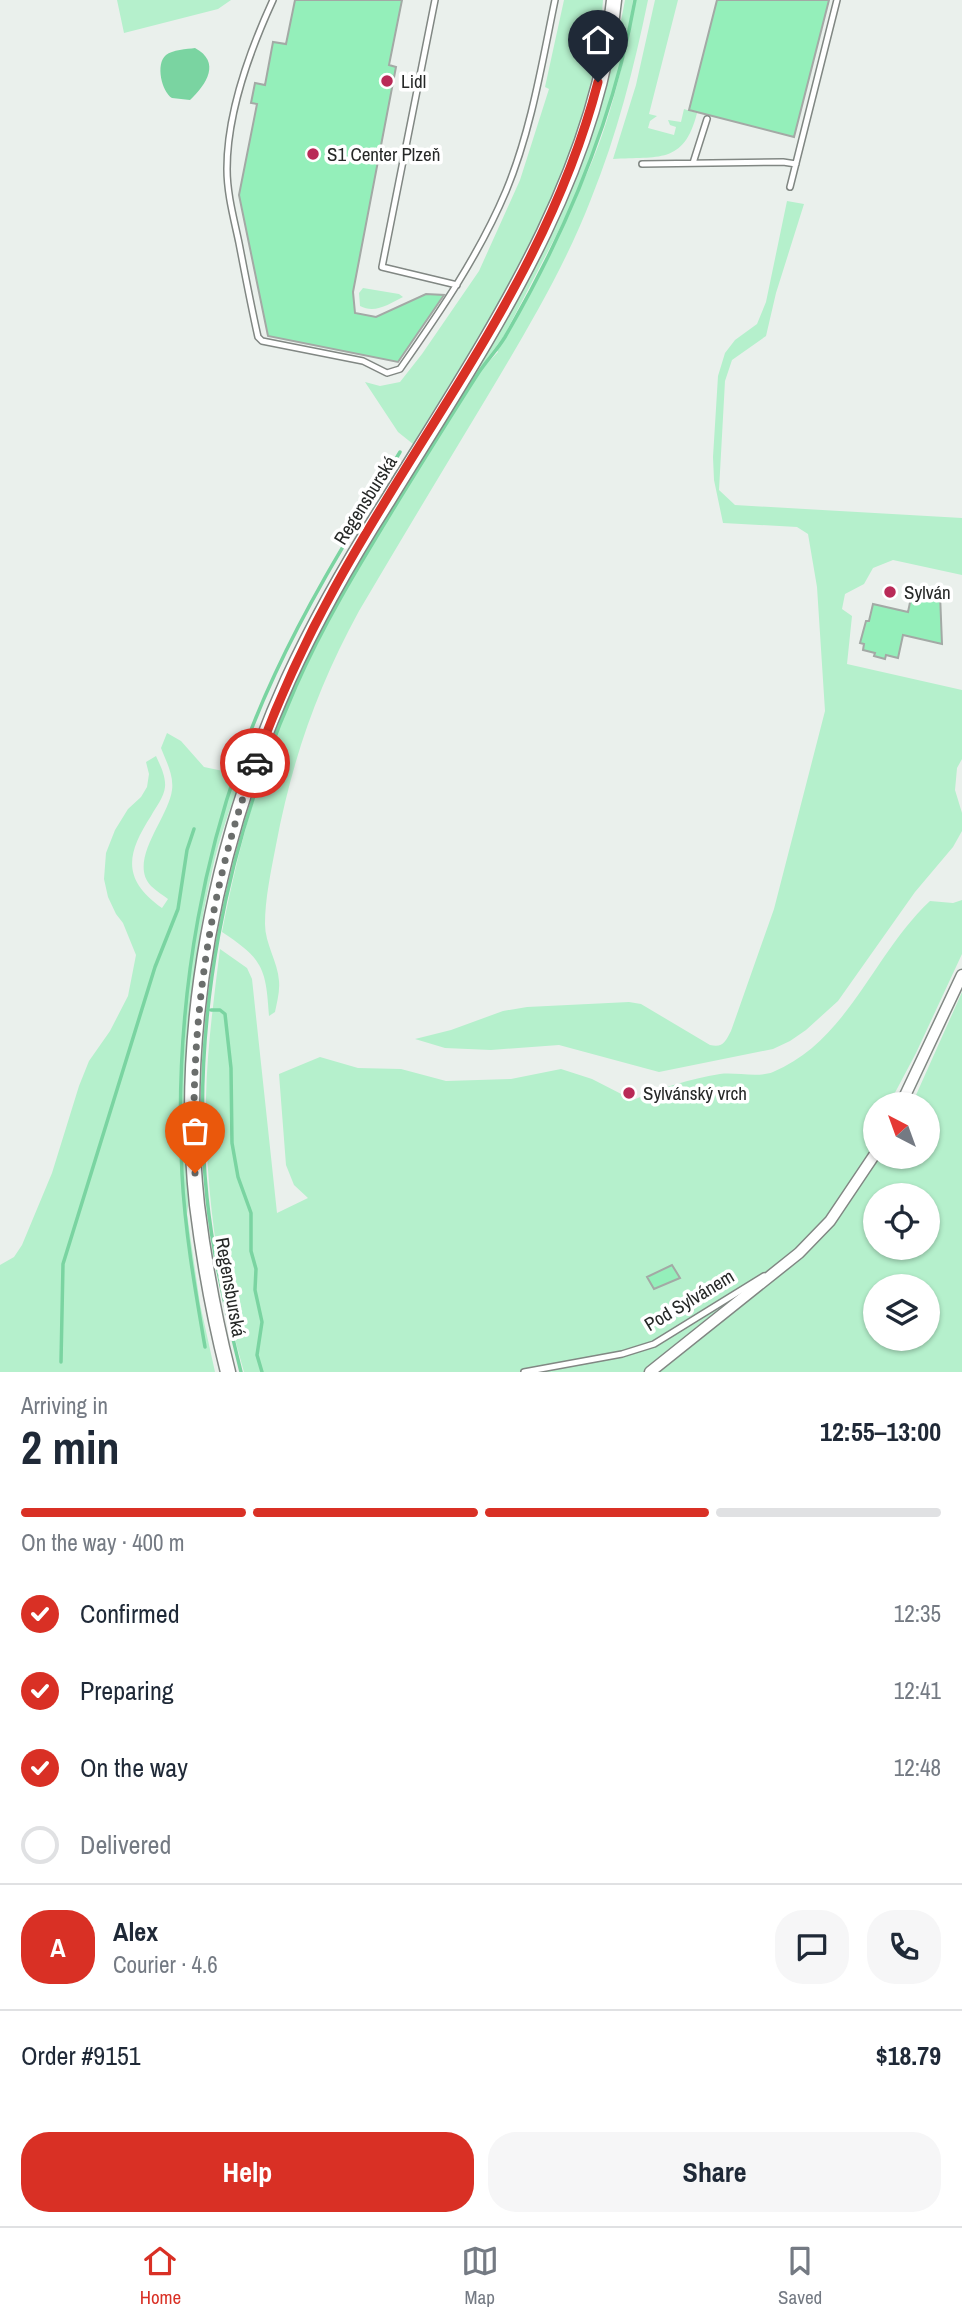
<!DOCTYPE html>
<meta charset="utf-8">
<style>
:root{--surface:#fff;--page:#f6f6f7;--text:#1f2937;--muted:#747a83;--line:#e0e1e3;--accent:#d93025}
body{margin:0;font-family:"Archivo Narrow",sans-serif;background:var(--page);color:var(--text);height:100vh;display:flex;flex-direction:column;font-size:26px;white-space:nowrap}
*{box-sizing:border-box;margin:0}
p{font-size:23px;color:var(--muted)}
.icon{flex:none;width:38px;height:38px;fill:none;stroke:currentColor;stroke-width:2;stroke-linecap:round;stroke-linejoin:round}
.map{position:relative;height:1372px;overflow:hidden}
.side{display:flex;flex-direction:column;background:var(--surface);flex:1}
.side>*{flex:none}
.needle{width:46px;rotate:319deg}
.fabs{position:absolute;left:863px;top:1092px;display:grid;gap:14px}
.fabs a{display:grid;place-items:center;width:77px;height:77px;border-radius:50%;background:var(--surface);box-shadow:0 2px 5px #0004;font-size:35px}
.pin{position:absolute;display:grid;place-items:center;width:60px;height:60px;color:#fff;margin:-72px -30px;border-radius:50% 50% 50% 0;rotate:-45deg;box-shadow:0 0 7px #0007}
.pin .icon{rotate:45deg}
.courier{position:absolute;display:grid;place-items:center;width:70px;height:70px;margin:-35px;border:5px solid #d93025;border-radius:50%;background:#fff;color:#222;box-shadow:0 2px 9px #0007}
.head em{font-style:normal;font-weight:700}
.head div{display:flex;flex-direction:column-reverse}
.head{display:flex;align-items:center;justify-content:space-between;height:119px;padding:0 21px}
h1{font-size:46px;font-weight:700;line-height:52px}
.bar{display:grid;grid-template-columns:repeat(4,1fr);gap:10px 7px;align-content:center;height:84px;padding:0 21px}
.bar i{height:9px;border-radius:5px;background:var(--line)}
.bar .on{background:var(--accent)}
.bar p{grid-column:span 4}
.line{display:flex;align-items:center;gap:18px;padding:0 21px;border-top:2px solid var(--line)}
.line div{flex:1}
.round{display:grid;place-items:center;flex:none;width:74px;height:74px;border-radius:28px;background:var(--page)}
ol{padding:0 21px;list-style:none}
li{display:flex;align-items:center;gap:21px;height:77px}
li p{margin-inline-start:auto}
li .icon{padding:7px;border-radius:50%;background:var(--accent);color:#fff;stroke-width:4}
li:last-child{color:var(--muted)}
li i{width:38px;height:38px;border:4px solid var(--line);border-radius:50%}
.action{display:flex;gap:14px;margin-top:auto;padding:14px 21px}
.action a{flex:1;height:80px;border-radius:28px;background:var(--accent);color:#fff;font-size:28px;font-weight:700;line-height:80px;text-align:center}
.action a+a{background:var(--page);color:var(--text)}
.dock{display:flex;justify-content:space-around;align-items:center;height:98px;border-top:2px solid var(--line);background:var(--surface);font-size:19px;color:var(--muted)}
.dock a{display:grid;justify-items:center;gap:4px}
.dock .on{color:var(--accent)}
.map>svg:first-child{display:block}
.green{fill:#b5f0cc;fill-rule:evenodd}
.water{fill:#7ad4a1}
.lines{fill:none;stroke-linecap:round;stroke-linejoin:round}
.stream{stroke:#7ad4a1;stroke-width:3.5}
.building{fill:#94efba;stroke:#a3a9a5;stroke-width:2}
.lane-casing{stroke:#818783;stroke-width:8}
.street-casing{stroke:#818783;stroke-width:13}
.secondary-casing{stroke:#818783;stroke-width:17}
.lane{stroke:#fff;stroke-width:5}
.street{stroke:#fff;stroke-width:10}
.secondary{stroke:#fff;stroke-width:14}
.done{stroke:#6b6e6c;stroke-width:7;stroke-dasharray:0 12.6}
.route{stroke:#d93025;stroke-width:9}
.poi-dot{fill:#b92a57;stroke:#fff;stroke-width:2.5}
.labels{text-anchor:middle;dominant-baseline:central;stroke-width:7;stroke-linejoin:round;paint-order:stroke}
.poi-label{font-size:19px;fill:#262827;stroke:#fff;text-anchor:start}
.street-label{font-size:19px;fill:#262827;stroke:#fff}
</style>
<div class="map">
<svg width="962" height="1372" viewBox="0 0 962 1372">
<rect width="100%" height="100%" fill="#eaf0ec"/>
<path class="green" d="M117,0H231L218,9L124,33Z
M564,0H603C593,162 496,310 413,444L398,432L365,382L380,386L400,382L422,354L479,271L520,180L549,89L545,87Z
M625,0H633L627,38L612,96L577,194C608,135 623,65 636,0H648C634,68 617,135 591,199C564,269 525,333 487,397C444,468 401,540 359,611C317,688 292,760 276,845C271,871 265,899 265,924C265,944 278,962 279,981C280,991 277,1002 275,1012L269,1016C266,968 263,959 222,932C237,855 256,781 287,709C339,588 413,480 482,369L498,352L497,350L561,231L576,197L504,336L480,368L454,409C486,354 519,299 548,242C585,167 610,83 625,0Z
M655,0H678L649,114L657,116L650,121L648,128L674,135L676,127L670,125L668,120L681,122L684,109L697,113C684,165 658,156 613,159L636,85Z
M787,201L804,204L776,293L766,336L732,360L725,381L719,490L735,505L962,518V575L893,560L873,568L864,584L845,594L842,609L852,616L847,664L962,690V759L957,768L955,790L962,813V831L953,847L915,892L838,1001L806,1030L790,1041L773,1049L659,1072L559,1045L491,1050L445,1048L415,1039L451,1030L503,1011L527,1007L629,1002L641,1004L710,1045C723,1048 725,1042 731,1031L774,909L825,711L817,587L808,534L797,527L723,523L714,480L713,457L718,376L725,353L735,340L757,324L766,302Z
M363,288L399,294L403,297C389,304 375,314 360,306L359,293Z
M167,733L181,741L204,767L242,775C231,806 219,838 212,871C187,981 185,1087 189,1199L187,1214L200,1304L215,1372H0V1265L14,1257L22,1245L52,1173L79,1086L89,1061L110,1031L128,996L136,955L123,923L116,914L108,897L104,879L106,853L115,830L128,809L141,797L147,787L149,774L146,762L156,756C160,765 166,776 165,787C164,797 156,807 151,816C127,853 121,879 162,908L168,899C163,895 156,891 151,886C127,861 169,817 172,790C174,775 166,761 161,748Z
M962,900V954L916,1053L889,1104H875V1157H928V1104H912L962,992V1372H244C218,1283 205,1190 206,1098C207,1048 214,998 220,949L247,968L252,979L277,1213L308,1198L294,1185L286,1165L279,1074L320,1057L358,1068L401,1069L446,1081L511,1079L561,1069L592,1079L633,1100C660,1088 690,1079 720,1074C736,1072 758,1078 773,1072C849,1040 873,954 930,901L953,903ZM875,1195H928V1248H875ZM875,1286H928V1339H875Z"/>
<path class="water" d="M195,48C221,62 207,84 190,100L172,98C162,92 155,64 166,55C172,50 187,49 195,48Z"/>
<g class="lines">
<path class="stream" d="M211,1010H220L225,1014L231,1068L232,1143L238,1177L251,1213V1251L256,1269L255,1290L262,1322L257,1355L262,1372
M205,1347C195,1289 185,1232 182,1174C173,1004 203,828 275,674C311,596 356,525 400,452
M61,1362L63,1264L155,967L178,909L187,850L194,829
M241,1372C227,1315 213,1257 207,1198C189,1024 226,844 296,686C325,620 363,559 400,498C426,456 452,414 479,372C487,360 497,350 505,337C566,232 614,119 635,0"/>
</g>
<path class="building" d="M295,0H402L389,65L396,67L353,292L355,313L376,317L426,294L444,295L398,362L268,336L239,195L257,104L251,103L255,83L265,85L273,42L286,44Z
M717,0H829L794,137L689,110Z
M918,591L940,594L942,644L903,635L898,658L886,655L885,659L874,656L875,653L863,650L864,644L860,643L866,621H869L873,604L908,612L912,593L917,594Z
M672,1265L680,1278L654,1289L647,1277Z"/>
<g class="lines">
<defs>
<path id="lane" d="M273,0C250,50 227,113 227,169C227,194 234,219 239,243C245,274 251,306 258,337L262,341L363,361L387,373L400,369C440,312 479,255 506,191C531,131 542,63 555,0
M435,0L382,267L457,285
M693,163L707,119
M642,164L783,162L796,164
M790,187L837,0
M524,1372L622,1354L654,1344L764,1276"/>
<path id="street" d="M901,1104L962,975
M650,1372L799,1253L830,1221L875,1154"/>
<path id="secondary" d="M228,1372C214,1317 204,1261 197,1205C178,1028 215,842 288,680C317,617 351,558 388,500C481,348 597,182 614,0"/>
</defs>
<use href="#lane" class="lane-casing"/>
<use href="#street" class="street-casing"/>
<use href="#secondary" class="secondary-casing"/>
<use href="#lane" class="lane"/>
<use href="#street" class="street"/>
<use href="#secondary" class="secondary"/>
</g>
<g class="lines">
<path class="done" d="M195,1173C189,1034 207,894 255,763"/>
<path class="route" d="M255,763C277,703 303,645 334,589C427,419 548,275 598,82"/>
</g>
<g class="poi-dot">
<circle cx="387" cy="81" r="7"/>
<circle cx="313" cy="154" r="7"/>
<circle cx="890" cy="592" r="7"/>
<circle cx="629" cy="1093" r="7"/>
</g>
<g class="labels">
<g class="poi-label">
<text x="401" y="81">Lidl</text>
<text x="327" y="154">S1 Center Plzeň</text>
<text x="904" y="592">Sylván</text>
<text x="643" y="1093">Sylvánský vrch</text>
</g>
<g class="street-label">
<text transform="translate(365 500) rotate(-58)">Regensburská</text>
<text transform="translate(231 1287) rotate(80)">Regensburská</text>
<text transform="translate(689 1300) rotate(-31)">Pod Sylvánem</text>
</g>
</g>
</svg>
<div class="fabs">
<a><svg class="needle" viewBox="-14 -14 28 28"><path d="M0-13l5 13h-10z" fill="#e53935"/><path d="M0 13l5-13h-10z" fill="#747a83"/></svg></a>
<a><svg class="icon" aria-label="locate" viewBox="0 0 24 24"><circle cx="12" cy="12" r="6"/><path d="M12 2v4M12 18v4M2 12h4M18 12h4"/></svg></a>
<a><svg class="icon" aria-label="layers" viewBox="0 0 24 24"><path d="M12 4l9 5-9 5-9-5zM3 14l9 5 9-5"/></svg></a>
</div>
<div class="pin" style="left:195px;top:1173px;background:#ea580c"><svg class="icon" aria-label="bag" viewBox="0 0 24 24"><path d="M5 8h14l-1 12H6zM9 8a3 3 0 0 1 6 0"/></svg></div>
<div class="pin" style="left:598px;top:82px;background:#1f2937"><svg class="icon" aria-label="home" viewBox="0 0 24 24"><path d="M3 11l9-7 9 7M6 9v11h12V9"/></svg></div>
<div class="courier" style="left:255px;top:763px"><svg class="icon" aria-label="car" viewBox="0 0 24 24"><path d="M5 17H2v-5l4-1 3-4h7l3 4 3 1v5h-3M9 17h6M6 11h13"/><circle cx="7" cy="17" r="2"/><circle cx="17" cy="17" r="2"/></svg></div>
</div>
<section class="side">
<div class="head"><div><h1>2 min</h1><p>Arriving in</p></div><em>12:55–13:00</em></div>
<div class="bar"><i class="on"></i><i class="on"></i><i class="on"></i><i></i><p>On the way · 400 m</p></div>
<ol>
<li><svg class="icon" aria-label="check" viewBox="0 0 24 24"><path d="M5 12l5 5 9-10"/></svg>Confirmed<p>12:35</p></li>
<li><svg class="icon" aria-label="check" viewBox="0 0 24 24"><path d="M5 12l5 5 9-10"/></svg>Preparing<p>12:41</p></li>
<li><svg class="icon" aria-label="check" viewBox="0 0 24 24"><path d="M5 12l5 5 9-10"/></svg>On the way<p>12:48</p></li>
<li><i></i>Delivered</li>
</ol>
<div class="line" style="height:126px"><b class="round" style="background:var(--accent);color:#fff">A</b><div><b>Alex</b><p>Courier · 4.6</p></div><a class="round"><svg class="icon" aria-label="chat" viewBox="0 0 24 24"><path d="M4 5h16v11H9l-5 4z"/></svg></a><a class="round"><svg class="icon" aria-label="phone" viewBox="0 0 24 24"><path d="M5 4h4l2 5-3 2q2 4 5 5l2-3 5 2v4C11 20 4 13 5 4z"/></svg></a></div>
<div class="line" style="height:91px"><div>Order #9151</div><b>$18.79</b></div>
<div class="action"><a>Help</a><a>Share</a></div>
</section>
<nav class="dock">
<a class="on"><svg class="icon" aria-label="home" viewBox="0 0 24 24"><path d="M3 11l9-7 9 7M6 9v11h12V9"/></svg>Home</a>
<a><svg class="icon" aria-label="map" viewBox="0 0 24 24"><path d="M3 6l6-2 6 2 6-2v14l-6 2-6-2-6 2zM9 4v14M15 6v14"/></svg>Map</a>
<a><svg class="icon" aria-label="saved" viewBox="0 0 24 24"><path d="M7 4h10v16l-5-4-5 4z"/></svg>Saved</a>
</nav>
